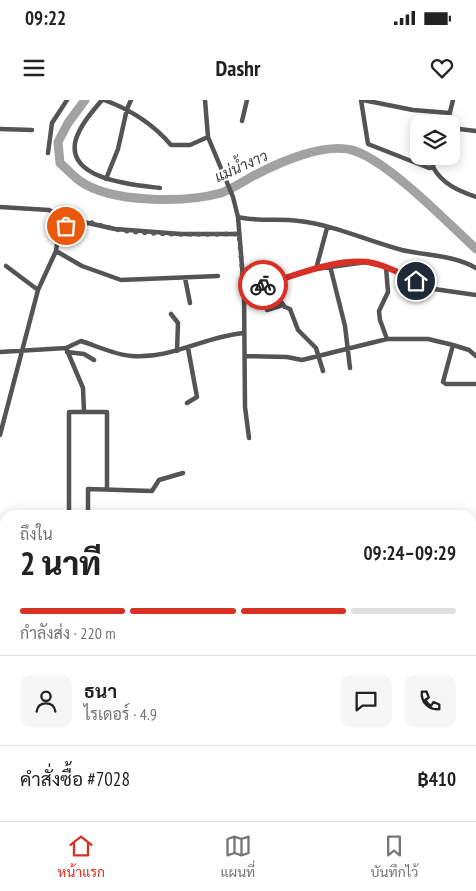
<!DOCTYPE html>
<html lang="th">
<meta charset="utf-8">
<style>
:root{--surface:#fff;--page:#f6f6f6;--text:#222;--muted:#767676;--line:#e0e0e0;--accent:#d93025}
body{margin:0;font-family:"PT Sans Narrow",Sarabun,sans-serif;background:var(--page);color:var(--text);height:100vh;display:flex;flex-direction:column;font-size:19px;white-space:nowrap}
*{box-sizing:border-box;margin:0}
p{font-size:16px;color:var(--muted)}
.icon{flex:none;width:28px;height:28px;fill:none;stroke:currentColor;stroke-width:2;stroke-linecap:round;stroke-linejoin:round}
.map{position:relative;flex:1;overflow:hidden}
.details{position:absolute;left:0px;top:410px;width:476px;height:311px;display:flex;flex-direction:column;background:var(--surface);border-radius:15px 15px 0 0;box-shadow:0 2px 12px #0003}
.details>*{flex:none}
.controls{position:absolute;left:410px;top:15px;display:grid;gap:10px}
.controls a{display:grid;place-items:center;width:50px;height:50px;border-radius:10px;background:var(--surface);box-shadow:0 2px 12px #0003;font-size:25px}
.pin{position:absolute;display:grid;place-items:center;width:42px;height:42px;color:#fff;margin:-21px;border:2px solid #fff;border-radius:50%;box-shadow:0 1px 5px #0007}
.courier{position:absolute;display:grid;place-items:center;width:50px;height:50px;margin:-25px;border:4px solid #d93025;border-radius:50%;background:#fff;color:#222;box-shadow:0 1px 6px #0007}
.overview em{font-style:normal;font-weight:800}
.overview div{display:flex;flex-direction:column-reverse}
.overview{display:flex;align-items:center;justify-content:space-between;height:85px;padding:0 20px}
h1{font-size:32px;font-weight:800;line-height:38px}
.bar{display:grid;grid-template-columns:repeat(4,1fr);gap:8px 5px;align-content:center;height:60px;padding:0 20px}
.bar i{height:6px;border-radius:4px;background:var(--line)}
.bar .current{background:var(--accent)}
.bar p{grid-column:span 4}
.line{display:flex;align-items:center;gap:12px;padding:0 20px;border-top:1px solid var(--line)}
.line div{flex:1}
.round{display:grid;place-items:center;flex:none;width:52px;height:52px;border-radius:10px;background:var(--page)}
.status{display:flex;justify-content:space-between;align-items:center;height:35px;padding:0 25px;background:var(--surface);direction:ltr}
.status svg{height:14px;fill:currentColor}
header{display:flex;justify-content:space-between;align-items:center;height:65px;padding:0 20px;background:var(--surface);font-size:22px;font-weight:800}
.dock{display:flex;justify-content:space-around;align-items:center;height:70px;border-top:1px solid var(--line);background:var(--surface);font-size:14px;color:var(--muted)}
.dock a{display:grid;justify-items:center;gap:2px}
.dock .current{color:var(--accent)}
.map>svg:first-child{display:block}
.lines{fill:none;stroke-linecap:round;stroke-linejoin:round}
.river{stroke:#a2a2a2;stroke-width:9}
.minor{stroke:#545454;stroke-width:4.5}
.done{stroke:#595959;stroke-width:5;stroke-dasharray:0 9}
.route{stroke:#d93025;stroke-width:6}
.labels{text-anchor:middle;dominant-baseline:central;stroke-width:4;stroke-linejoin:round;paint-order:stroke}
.water-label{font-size:15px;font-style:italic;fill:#434343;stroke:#fff}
</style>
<div class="status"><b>09:22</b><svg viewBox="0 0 49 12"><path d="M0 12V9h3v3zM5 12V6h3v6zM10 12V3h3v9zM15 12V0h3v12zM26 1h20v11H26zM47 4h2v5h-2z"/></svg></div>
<header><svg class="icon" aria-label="menu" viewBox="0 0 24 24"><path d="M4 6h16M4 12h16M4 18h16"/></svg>Dashr<svg class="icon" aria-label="heart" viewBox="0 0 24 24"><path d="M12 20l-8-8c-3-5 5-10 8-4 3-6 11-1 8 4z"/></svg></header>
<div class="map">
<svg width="476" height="721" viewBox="0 0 476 721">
<rect width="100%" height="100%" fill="#fff"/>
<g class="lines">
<path class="river" d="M85,0L68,23L58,42L60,63C67,69 73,76 80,81C111,103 185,103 221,93C232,89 244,81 255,75C280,62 327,41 355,51C390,63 447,122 476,149"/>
<path class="minor" d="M102,0C92,12 81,24 76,39C64,80 135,85 160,88
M104,0C129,9 153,24 171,45H190L208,37
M205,0L208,37L233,97L238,117L244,191L245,307L249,338
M361,0L368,44L429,68L433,67
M363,0L413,10L450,13
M242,21L247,0
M447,24L453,0
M451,28L476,31
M0,29L32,30
M48,53L52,23L67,0
M435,56L433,67C442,84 459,91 476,97
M106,79L118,49L127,9L131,0
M0,107L49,110L70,123
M238,117C259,122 279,118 299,121C334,125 368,141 402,150C428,156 453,155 476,168
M56,151L82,166L121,180L218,176
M6,166L38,190
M330,166L345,226L350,268
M386,167L388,192L379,211L380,220L387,239
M316,169L327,128
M185,178L190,203
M267,184L285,207L290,209L298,230L316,248L323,271
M244,191L309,170L366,162L386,167L434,189L476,195
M267,210L283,205
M171,214L178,223L177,251
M453,245L469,250L476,256
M66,248L83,288L84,312
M0,252L66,248L81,241C97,246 115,255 132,256C172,259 206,236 244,233
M67,252L84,254L94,260
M245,256L287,257L302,260L387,239H428L453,245L443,282L446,284H476
M187,303L197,297L188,248
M0,335L38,190L56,151L58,137L66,126L79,121L115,129L181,134H239
M69,415V312H107V389
M88,415V389L152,391L159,380L183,373
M0,496H5"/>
</g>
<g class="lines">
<path class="done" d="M66,126C80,115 99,126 114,129C152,136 200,134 239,134L244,190L263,185"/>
<path class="route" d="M263,185C295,176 340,156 373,163C388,166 403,175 416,181"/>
</g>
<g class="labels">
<g class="water-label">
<text transform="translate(241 66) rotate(-24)">แม่น้ำงาว</text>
</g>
</g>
</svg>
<div class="controls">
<a><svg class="icon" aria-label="layers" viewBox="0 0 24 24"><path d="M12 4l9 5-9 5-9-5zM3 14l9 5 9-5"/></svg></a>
</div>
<div class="pin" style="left:66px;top:126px;background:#ea580c"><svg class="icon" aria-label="bag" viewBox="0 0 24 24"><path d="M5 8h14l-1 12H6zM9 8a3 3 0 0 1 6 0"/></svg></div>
<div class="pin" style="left:416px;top:181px;background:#1f2937"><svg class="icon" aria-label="home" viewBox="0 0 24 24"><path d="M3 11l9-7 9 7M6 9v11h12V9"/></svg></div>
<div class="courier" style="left:263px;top:185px"><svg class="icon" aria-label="bike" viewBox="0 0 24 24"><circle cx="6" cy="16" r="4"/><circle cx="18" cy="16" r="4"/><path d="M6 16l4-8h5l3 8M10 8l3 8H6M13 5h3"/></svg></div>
<section class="details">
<div class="overview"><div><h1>2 นาที</h1><p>ถึงใน</p></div><em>09:24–09:29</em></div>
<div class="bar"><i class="current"></i><i class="current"></i><i class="current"></i><i></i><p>กำลังส่ง · 220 m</p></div>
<div class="line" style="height:90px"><a class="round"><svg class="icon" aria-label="person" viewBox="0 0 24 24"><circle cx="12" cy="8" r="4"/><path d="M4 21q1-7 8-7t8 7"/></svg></a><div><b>ธนา</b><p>ไรเดอร์ · 4.9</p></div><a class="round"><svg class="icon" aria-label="chat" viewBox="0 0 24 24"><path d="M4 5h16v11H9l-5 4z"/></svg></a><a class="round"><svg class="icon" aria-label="phone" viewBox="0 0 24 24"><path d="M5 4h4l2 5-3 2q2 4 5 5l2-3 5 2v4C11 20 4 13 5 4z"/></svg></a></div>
<div class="line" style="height:65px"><div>คำสั่งซื้อ #7028</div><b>฿410</b></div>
</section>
</div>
<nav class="dock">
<a class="current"><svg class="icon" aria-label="home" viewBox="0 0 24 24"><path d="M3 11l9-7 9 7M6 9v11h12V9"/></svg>หน้าแรก</a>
<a><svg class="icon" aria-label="map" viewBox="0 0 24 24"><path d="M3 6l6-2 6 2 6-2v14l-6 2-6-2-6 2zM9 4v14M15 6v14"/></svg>แผนที่</a>
<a><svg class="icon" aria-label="saved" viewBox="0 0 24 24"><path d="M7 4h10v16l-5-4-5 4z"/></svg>บันทึกไว้</a>
</nav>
